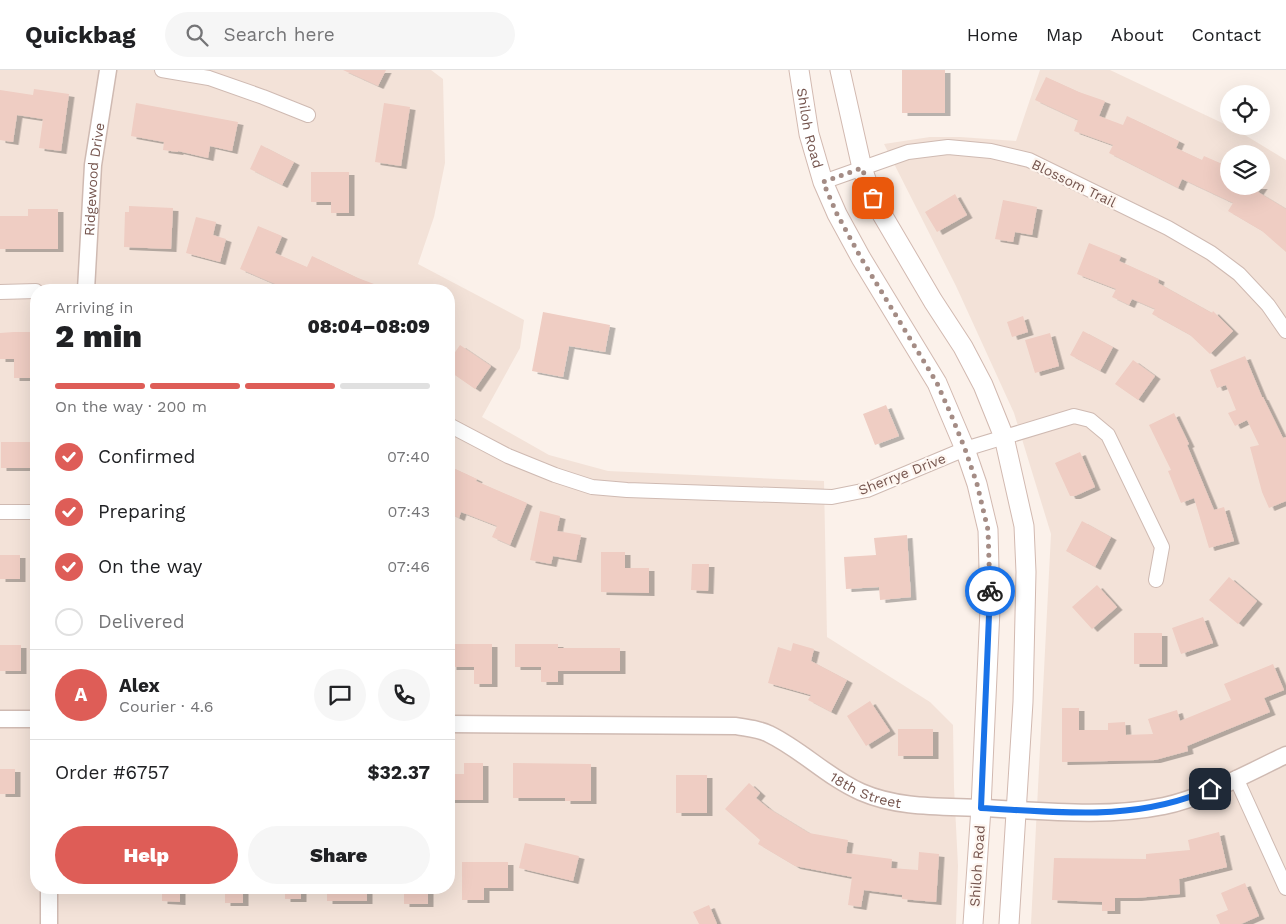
<!DOCTYPE html>
<meta charset="utf-8">
<style>
:root{--surface:#fff;--page:#f6f6f6;--text:#202124;--muted:#757577;--line:#e0e0e0;--accent:#de5d57}
body{margin:0;font-family:"Work Sans",sans-serif;background:var(--page);color:var(--text);height:100vh;display:flex;flex-direction:column;font-size:19px;white-space:nowrap}
*{box-sizing:border-box;margin:0}
p{font-size:16px;color:var(--muted)}
.icon{flex:none;width:28px;height:28px;fill:none;stroke:currentColor;stroke-width:2;stroke-linecap:round;stroke-linejoin:round}
.map{position:relative;flex:1;overflow:hidden}
.sheet{position:absolute;left:30px;top:214px;width:425px;height:610px;display:flex;flex-direction:column;background:var(--surface);border-radius:20px;box-shadow:0 5px 20px #0002}
.sheet>*{flex:none}
.controls{position:absolute;left:1220px;top:15px;display:grid;gap:10px}
.controls a{display:grid;place-items:center;width:50px;height:50px;border-radius:50%;background:var(--surface);box-shadow:0 5px 20px #0002;font-size:25px}
.pin{position:absolute;display:grid;place-items:center;width:42px;height:42px;color:#fff;margin:-21px;border-radius:10px;box-shadow:0 2px 8px #0006}
.courier{position:absolute;display:grid;place-items:center;width:50px;height:50px;margin:-25px;border:4px solid #1a73e8;border-radius:50%;background:#fff;color:#222;box-shadow:0 1px 6px #0007}
.overview em{font-style:normal;font-weight:800}
.overview div{display:flex;flex-direction:column-reverse}
.overview{display:flex;align-items:center;justify-content:space-between;height:85px;padding:0 25px}
h1{font-size:32px;font-weight:800;line-height:38px}
.bar{display:grid;grid-template-columns:repeat(4,1fr);gap:8px 5px;align-content:center;height:60px;padding:0 25px}
.bar i{height:6px;border-radius:4px;background:var(--line)}
.bar .selected{background:var(--accent)}
.bar p{grid-column:span 4}
.line{display:flex;align-items:center;gap:12px;padding:0 25px;border-top:1px solid var(--line)}
.line div{flex:1}
.round{display:grid;place-items:center;flex:none;width:52px;height:52px;border-radius:26px;background:var(--page)}
ol{padding:0 25px;list-style:none}
li{display:flex;align-items:center;gap:15px;height:55px}
li p{margin-inline-start:auto}
li .icon{padding:5px;border-radius:50%;background:var(--accent);color:#fff;stroke-width:4}
li:last-child{color:var(--muted)}
li i{width:28px;height:28px;border:2px solid var(--line);border-radius:50%}
.action{display:flex;gap:10px;margin-top:auto;padding:10px 25px}
.action a{flex:1;height:58px;border-radius:30px;background:var(--accent);color:#fff;font-size:20px;font-weight:800;line-height:58px;text-align:center}
.action a+a{background:var(--page);color:var(--text)}
header{display:flex;align-items:center;gap:30px;box-sizing:border-box;height:70px;padding:0 25px;background:var(--surface);border-bottom:1px solid var(--line)}
header strong{font-size:24px}
nav{display:flex;gap:28px;margin-inline-start:auto;font-size:18px}
.search{width:350px;height:45px;background:var(--page);display:flex;align-items:center;gap:12px;box-sizing:border-box;padding:0 18px;border-radius:28px;color:var(--muted);font-size:19px}
.map>svg:first-child{display:block}
.residential{fill:#f3e2d8;fill-rule:evenodd}
.building{fill:#efcdc3;filter:url(#shadow)}
.lines{fill:none;stroke-linecap:round;stroke-linejoin:round}
.minor-casing{stroke:#cfbab2;stroke-width:16}
.tertiary-casing{stroke:#cfbab2;stroke-width:19}
.secondary-casing{stroke:#d2b9b0;stroke-width:21}
.minor{stroke:#fff;stroke-width:14}
.tertiary{stroke:#fff;stroke-width:16}
.secondary{stroke:#fff;stroke-width:19}
.done{stroke:#a48c85;stroke-width:5;stroke-dasharray:0 9}
.route{stroke:#1a73e8;stroke-width:6}
.labels{text-anchor:middle;dominant-baseline:central;stroke-width:4.5;stroke-linejoin:round;paint-order:stroke}
.street-label{font-size:14px;fill:#75554e;stroke:#fef6f0}
</style>
<header>
<strong>Quickbag</strong>
<div class="search"><svg class="icon" aria-label="search" viewBox="0 0 24 24"><circle cx="10" cy="10" r="6"/><path d="M15 15l6 6"/></svg>Search here</div>
<nav><a>Home</a><a>Map</a><a>About</a><a>Contact</a></nav>
</header>
<div class="map">
<svg width="1286" height="854" viewBox="0 0 1286 854">
<defs>
<filter id="shadow"><feDropShadow dx="5.5" dy="3" stdDeviation="0" flood-color="#0004"/></filter>
</defs>
<rect width="100%" height="100%" fill="#fbf1ea"/>
<path class="residential" d="M0,0H431L443,9L445,93L434,147L418,194L524,250L520,278L482,347L549,385L608,401L824,411L827,567L930,632L953,655L954,717L958,796L956,854H0ZM36,220H449V818H36Z
M1040,0H1110L1235,59L1286,90V854H1031L1051,464L1014,343L956,216L884,74L930,67H960L1016,71ZM1229,84H1261V116H1229Z"/>
<path class="building" d="M343,0H386L378,16Z
M902,0H945V43H902Z
M1046,7L1079,22L1105,31L1099,46L1123,55L1127,46L1179,71L1176,78L1202,90L1204,86L1229,97V116H1262L1258,122L1286,139V182L1262,161L1228,141L1233,133L1182,109L1178,118L1109,83L1113,75L1074,61L1078,50L1035,30Z
M34,19L69,24L61,81L39,78L43,49L17,45L13,72L0,70V20L33,25Z
M136,33L238,52L232,81L210,76L208,88L178,81V82L163,80L164,72L131,66Z
M384,33L410,37L401,96L375,92Z
M261,75L294,92L282,115L250,99Z
M311,102H349V143H331V132H311Z
M955,124L967,145L937,162L925,142Z
M1003,130L1037,137L1032,165L1015,162L1013,172L995,169Z
M129,136L173,138L171,179L124,177L125,142H129Z
M28,139H58V179H0V146H28Z
M196,147L216,152L213,165L226,169L220,192L186,183Z
M258,156L282,166L275,183L307,197L312,186L358,208L390,220H289L240,199Z
M1089,173L1121,186L1119,191L1159,209L1158,213L1212,243L1213,241L1233,261L1210,284L1190,265L1152,244L1155,239L1132,229L1129,235L1112,227L1116,219L1077,204Z
M543,242L610,255L605,282L569,276L563,307L532,301Z
M1023,246L1028,262L1012,267L1007,252Z
M1083,261L1113,277L1100,301L1070,285Z
M14,262H36V289H31V308H14V289H0V263Z
M1050,263L1059,296L1035,303L1025,270Z
M460,275L491,296L475,319L449,301V291Z
M1245,286L1262,327H1263L1283,368L1286,367V431L1269,438L1262,422L1250,377L1259,375L1247,350L1235,356L1228,343L1236,340L1226,315L1217,318L1210,300Z
M1133,290L1155,306L1138,330L1115,314Z
M886,335L899,366L875,375L863,344Z
M1174,343L1189,374L1187,375L1214,440L1224,437L1234,471L1209,478L1194,428L1181,433L1168,401L1171,400L1149,355Z
M1,372H36V398H1Z
M1080,382L1095,417L1075,426H1070L1055,393Z
M449,396L477,409L476,411L527,433L510,475L492,467L497,456L461,442L459,448L449,443Z
M540,441L560,446L557,461L581,465L576,490L553,486L551,494L530,490Z
M1082,451L1111,467L1095,497L1066,481Z
M907,465L911,527L880,530L879,517L846,519L844,487L876,485L874,468Z
M601,482H625V498H649V523L601,522Z
M0,485H20V509H0Z
M692,494H709L708,521L691,520Z
M1229,507L1257,531L1238,554L1209,530Z
M1097,515L1117,537L1092,559L1072,537Z
M1203,547L1213,573L1181,584L1172,558Z
M1134,563H1162V594H1134Z
M793,573L814,579L811,591L847,610L831,642L808,630L811,625L768,613L778,577L791,581Z
M451,574H492V614H474V597H451Z
M515,574H558V578H620V601H558V612H541V597H515Z
M0,575H21V601H0Z
M1273,594L1284,620L1264,628L1270,642L1187,676L1188,681L1155,690L1062,692V638H1079V660H1108V653L1125,652L1126,665L1153,664L1148,649L1177,640L1180,651L1231,630L1224,614Z
M870,631L890,661L866,676L847,646Z
M898,659H933V686H898Z
M464,693H483V730H449V704H464Z
M513,693L591,694V731H565V728H513Z
M0,699H15V724H0Z
M676,705H707V743H676Z
M749,713L760,723L756,728L768,738L809,763L848,770L846,783L892,789L891,798L918,800L919,782L939,784L936,832L902,829V825L864,820L861,837L848,835L852,807L795,796L758,774L760,770L725,739Z
M1219,762L1227,797L1179,809L1180,824L1136,828H1115V841H1102V832L1052,830L1054,788L1146,789V784L1190,780L1188,770Z
M525,773L579,786L573,811L519,798Z
M462,792H508V818H484V830H462Z
M1245,813L1259,846L1241,854H1220L1216,845L1228,840L1221,823Z
M162,818H180V832L162,831Z
M225,818H243V833H225Z
M285,818H301V829H285Z
M327,818H367V831H327Z
M404,818H428V834H404Z
M709,835L717,854H699L693,842Z"/>
<g class="lines">
<defs>
<path id="minor" d="M162,0L209,8L263,27L308,45
M823,112L908,82L948,77L991,81L1029,90L1168,158L1211,183L1239,204L1268,235L1286,261
M0,222L36,221
M449,355L508,386L555,405L592,417L627,420L832,427L867,420L965,379L1074,346L1090,350L1108,365L1162,477L1156,510
M0,442H36
M1236,708L1286,818"/>
<g id="tertiary">
<path id="s1" d="M86,220L93,95L108,0"/>
<path d="M0,649H36"/>
<path id="s2" d="M449,654L736,656C746,658 760,659 769,664C802,680 827,707 861,722C900,739 943,736 984,738C1044,741 1105,748 1164,736C1203,728 1250,702 1286,685"/>
<path d="M49,818V854"/>
</g>
<g id="secondary">
<path id="s3" d="M799,0L809,64L823,112L837,144L861,188L937,313L965,379L977,414L988,460L990,539L981,738L973,854"/>
<path d="M840,0L862,98L873,129L933,231L963,277L983,315L1004,367L1024,456L1026,502L1023,632L1009,854"/>
</g>
</defs>
<use href="#minor" class="minor-casing"/>
<use href="#tertiary" class="tertiary-casing"/>
<use href="#secondary" class="secondary-casing"/>
<use href="#minor" class="minor"/>
<use href="#tertiary" class="tertiary"/>
<use href="#secondary" class="secondary"/>
</g>
<g class="lines">
<path class="done" d="M873,128L862,98L823,112L837,144L861,188L937,313L952,347L965,379L977,414L988,460L990,521"/>
<path class="route" d="M990,521L981,738C1060,742 1136,752 1210,719"/>
</g>
<g class="labels">
<g class="street-label">
<text stroke="none"><textPath href="#s3" startOffset="59">Shiloh Road</textPath></text>
<text stroke="none"><textPath href="#s1" startOffset="111">Ridgewood Drive</textPath></text>
<text transform="translate(1074 113) rotate(26)">Blossom Trail</text>
<text transform="translate(902 404) rotate(-21)">Sherrye Drive</text>
<text stroke="none"><textPath href="#s2" startOffset="434">18th Street</textPath></text>
<text transform="translate(977 796) rotate(-86)">Shiloh Road</text>
</g>
</g>
</svg>
<div class="controls">
<a><svg class="icon" aria-label="locate" viewBox="0 0 24 24"><circle cx="12" cy="12" r="6"/><path d="M12 2v4M12 18v4M2 12h4M18 12h4"/></svg></a>
<a><svg class="icon" aria-label="layers" viewBox="0 0 24 24"><path d="M12 4l9 5-9 5-9-5zM3 14l9 5 9-5"/></svg></a>
</div>
<div class="pin" style="left:873px;top:128px;background:#ea580c"><svg class="icon" aria-label="bag" viewBox="0 0 24 24"><path d="M5 8h14l-1 12H6zM9 8a3 3 0 0 1 6 0"/></svg></div>
<div class="pin" style="left:1210px;top:719px;background:#1f2937"><svg class="icon" aria-label="home" viewBox="0 0 24 24"><path d="M3 11l9-7 9 7M6 9v11h12V9"/></svg></div>
<div class="courier" style="left:990px;top:521px"><svg class="icon" aria-label="bike" viewBox="0 0 24 24"><circle cx="6" cy="16" r="4"/><circle cx="18" cy="16" r="4"/><path d="M6 16l4-8h5l3 8M10 8l3 8H6M13 5h3"/></svg></div>
<section class="sheet">
<div class="overview"><div><h1>2 min</h1><p>Arriving in</p></div><em>08:04–08:09</em></div>
<div class="bar"><i class="selected"></i><i class="selected"></i><i class="selected"></i><i></i><p>On the way · 200 m</p></div>
<ol>
<li><svg class="icon" aria-label="check" viewBox="0 0 24 24"><path d="M5 12l5 5 9-10"/></svg>Confirmed<p>07:40</p></li>
<li><svg class="icon" aria-label="check" viewBox="0 0 24 24"><path d="M5 12l5 5 9-10"/></svg>Preparing<p>07:43</p></li>
<li><svg class="icon" aria-label="check" viewBox="0 0 24 24"><path d="M5 12l5 5 9-10"/></svg>On the way<p>07:46</p></li>
<li><i></i>Delivered</li>
</ol>
<div class="line" style="height:90px"><b class="round" style="background:var(--accent);color:#fff">A</b><div><b>Alex</b><p>Courier · 4.6</p></div><a class="round"><svg class="icon" aria-label="chat" viewBox="0 0 24 24"><path d="M4 5h16v11H9l-5 4z"/></svg></a><a class="round"><svg class="icon" aria-label="phone" viewBox="0 0 24 24"><path d="M5 4h4l2 5-3 2q2 4 5 5l2-3 5 2v4C11 20 4 13 5 4z"/></svg></a></div>
<div class="line" style="height:65px"><div>Order #6757</div><b>$32.37</b></div>
<div class="action"><a>Help</a><a>Share</a></div>
</section>
</div>
